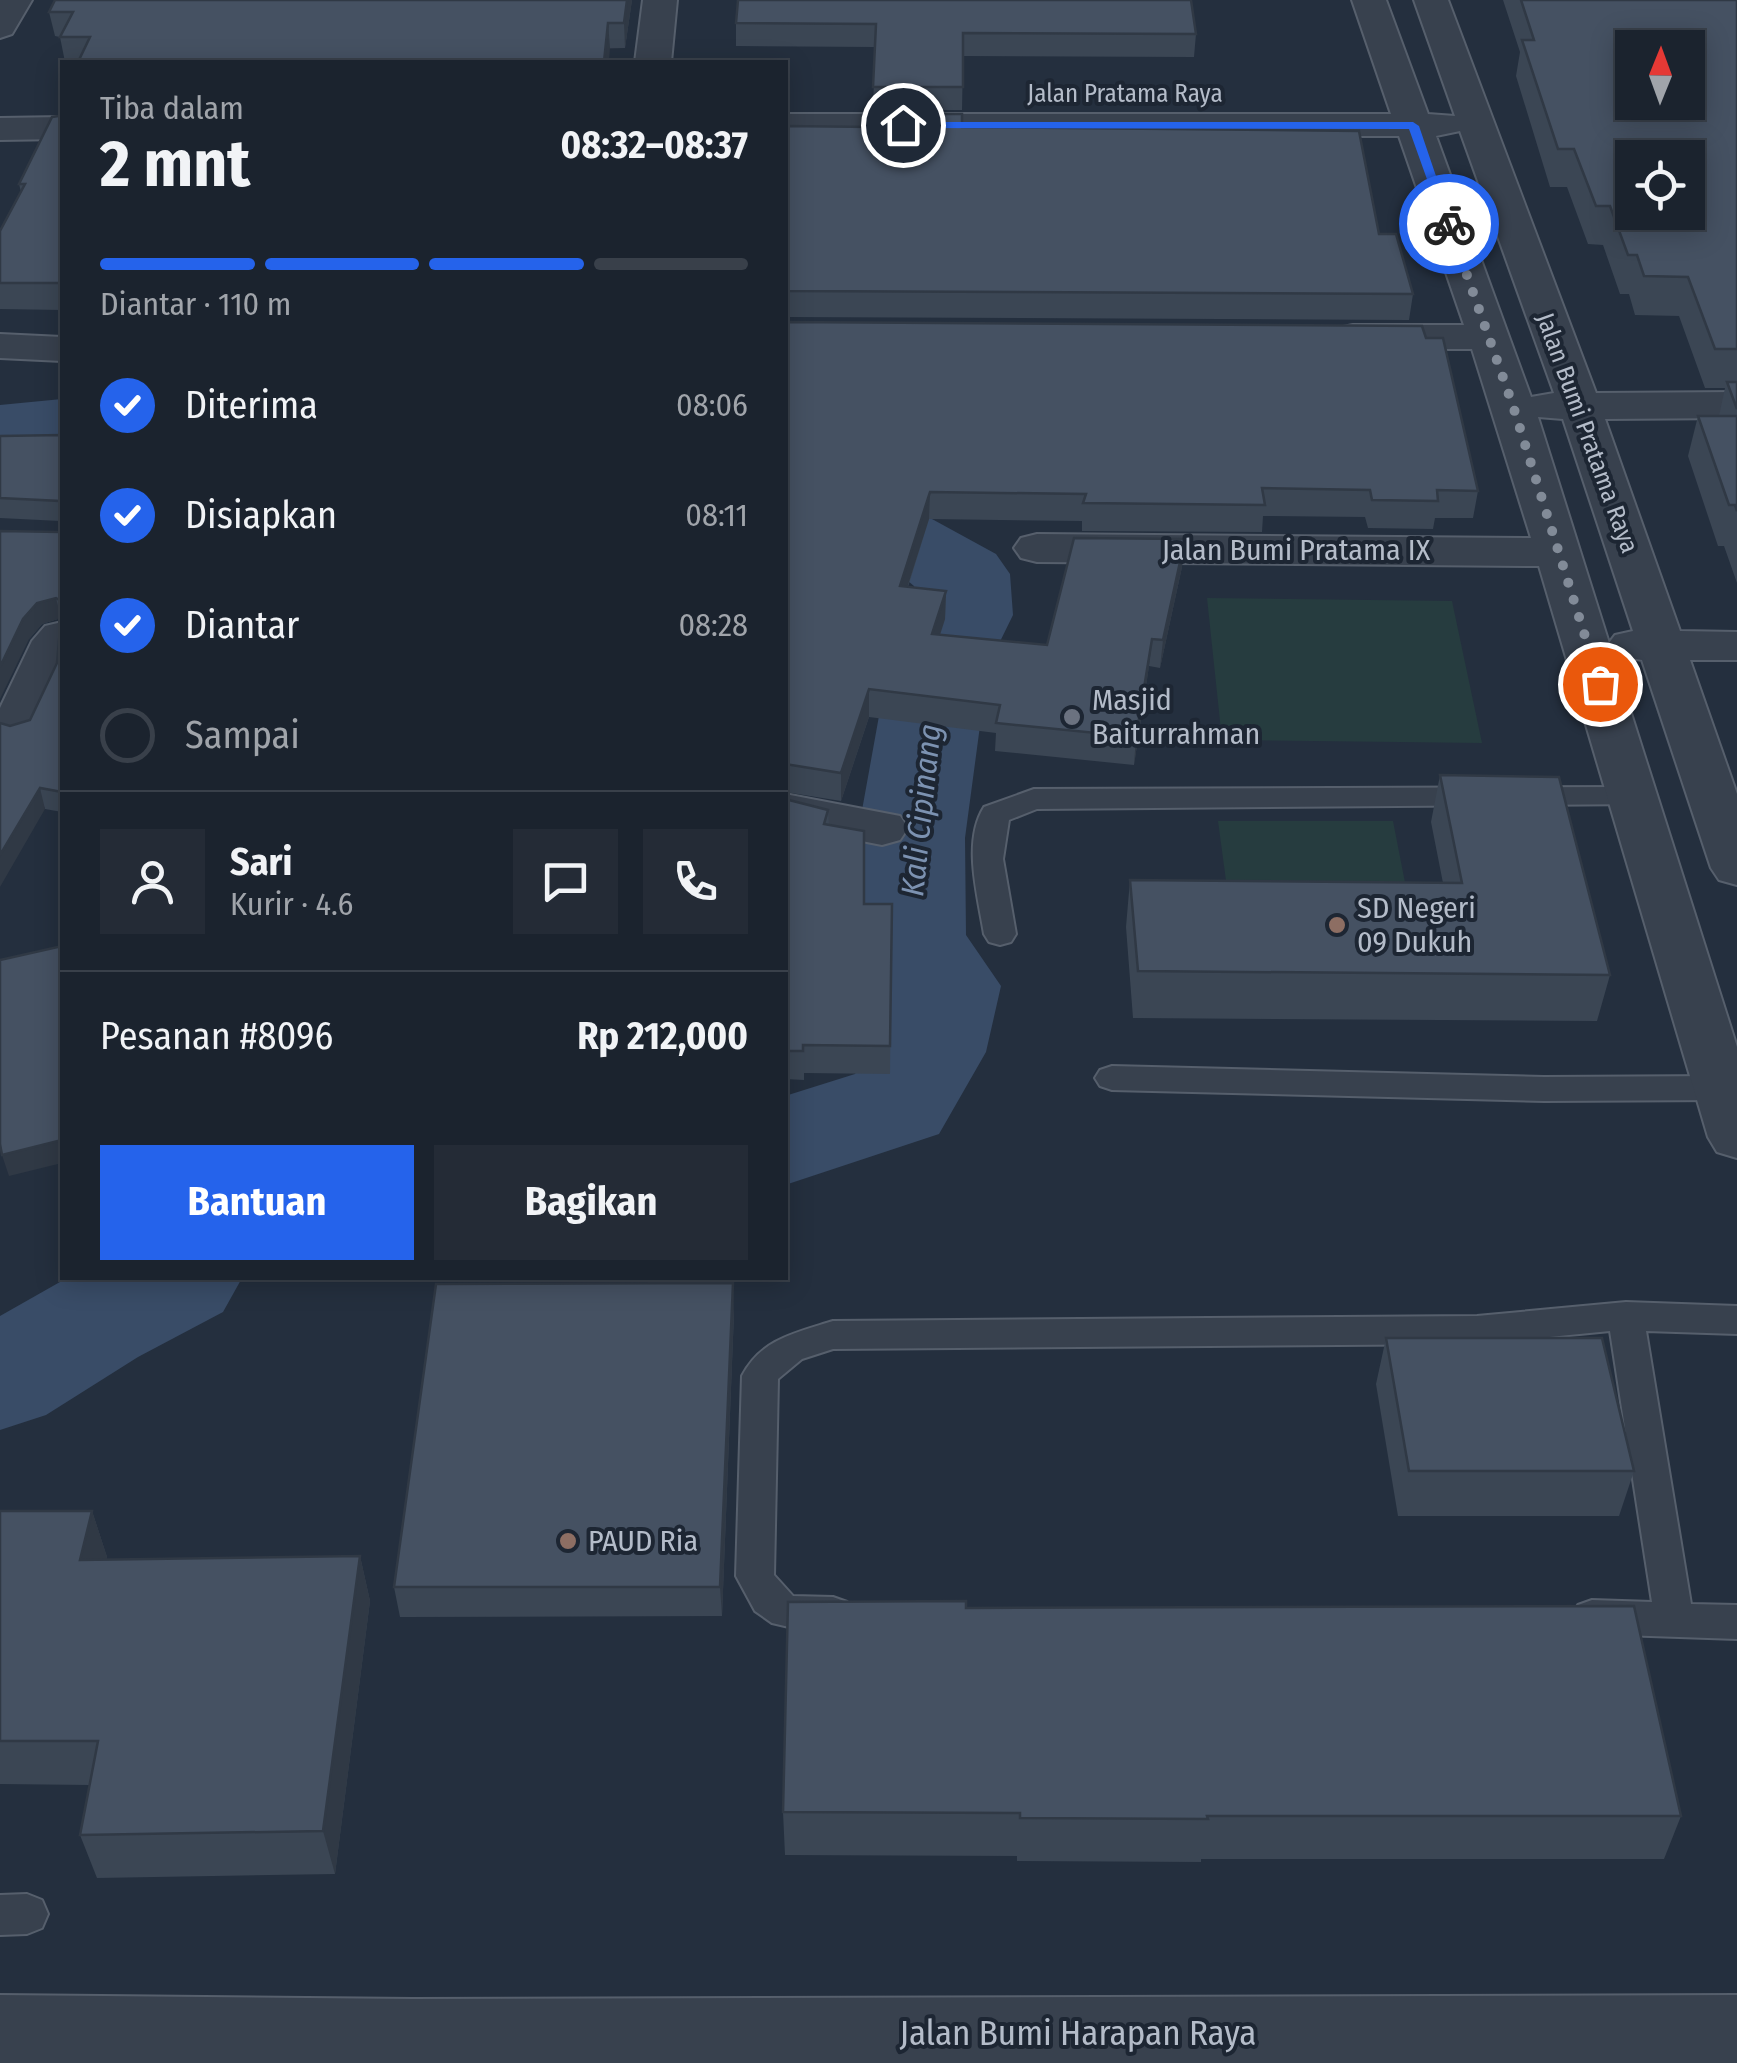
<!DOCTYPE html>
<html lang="id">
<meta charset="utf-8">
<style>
:root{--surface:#1b232e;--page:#242b36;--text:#f1f3f6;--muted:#a0a4aa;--line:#39404a;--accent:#2563eb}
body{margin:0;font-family:"Fira Sans Condensed",sans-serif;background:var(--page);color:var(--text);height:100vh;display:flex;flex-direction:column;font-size:38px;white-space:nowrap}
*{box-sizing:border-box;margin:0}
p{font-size:32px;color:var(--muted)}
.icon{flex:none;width:55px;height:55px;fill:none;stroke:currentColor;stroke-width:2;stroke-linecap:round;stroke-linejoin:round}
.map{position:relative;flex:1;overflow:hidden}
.side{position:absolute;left:60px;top:60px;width:728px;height:1220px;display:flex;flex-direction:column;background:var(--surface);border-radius:0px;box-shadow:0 5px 25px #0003,0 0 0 2px var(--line)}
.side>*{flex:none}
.needle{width:65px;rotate:1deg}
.controls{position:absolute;left:1615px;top:30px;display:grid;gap:20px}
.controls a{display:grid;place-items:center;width:90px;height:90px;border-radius:0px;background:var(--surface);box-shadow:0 5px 25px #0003,0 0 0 2px var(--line);font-size:50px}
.pin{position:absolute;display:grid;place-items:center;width:85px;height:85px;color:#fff;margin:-42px;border:5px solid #fff;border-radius:50%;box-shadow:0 2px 10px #0007}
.courier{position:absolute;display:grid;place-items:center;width:100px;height:100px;margin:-50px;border:8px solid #2563eb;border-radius:50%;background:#fff;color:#222;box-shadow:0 2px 12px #0007}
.head em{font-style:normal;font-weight:700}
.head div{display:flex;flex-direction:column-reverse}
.head{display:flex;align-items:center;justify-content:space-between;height:170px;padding:0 40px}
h1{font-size:65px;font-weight:700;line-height:75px}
.bar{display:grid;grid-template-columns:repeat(4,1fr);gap:15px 10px;align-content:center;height:120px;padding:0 40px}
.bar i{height:12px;border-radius:8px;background:var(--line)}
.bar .active{background:var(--accent)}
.bar p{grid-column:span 4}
.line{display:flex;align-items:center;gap:25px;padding:0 40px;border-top:2px solid var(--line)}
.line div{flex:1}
.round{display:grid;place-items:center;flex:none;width:105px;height:105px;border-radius:0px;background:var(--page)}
ol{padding:0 40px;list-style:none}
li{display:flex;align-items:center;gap:30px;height:110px}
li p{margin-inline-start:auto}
li .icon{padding:10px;border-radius:50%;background:var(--accent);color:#fff;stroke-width:4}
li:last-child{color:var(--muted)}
li i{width:55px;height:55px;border:5px solid var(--line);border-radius:50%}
.primary-button{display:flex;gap:20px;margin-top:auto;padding:20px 40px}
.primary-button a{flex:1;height:115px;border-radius:0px;background:var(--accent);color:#fff;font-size:40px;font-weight:700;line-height:115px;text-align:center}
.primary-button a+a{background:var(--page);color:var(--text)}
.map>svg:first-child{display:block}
.green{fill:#263c3f}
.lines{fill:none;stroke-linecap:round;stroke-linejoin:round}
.river{fill:#394c67;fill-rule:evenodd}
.service-casing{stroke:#565f6c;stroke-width:4}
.minor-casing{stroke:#565f6c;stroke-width:4}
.service{fill:#38414e;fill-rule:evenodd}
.minor{fill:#38414e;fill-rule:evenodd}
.wall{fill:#3b4654}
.shaded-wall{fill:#303945}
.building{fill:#455162;stroke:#303945;stroke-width:2.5;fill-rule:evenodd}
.route{fill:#2563eb}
.done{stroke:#828b98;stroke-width:10;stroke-dasharray:0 18}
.worship-dot{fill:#6b7280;stroke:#1d2633;stroke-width:4}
.education-dot{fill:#8d6e63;stroke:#1d2633;stroke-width:4}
.labels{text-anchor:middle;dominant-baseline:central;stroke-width:8;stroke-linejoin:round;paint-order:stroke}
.far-street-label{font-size:25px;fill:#b4bcc9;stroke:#1d2633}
.street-label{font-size:30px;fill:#b4bcc9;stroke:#1d2633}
.poi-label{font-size:30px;fill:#b4bcc9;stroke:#1d2633;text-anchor:start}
.water-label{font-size:32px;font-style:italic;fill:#7c92b1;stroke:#1d2633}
.near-street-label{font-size:35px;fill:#b4bcc9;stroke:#1d2633}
</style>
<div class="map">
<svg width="1737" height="2063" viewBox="0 0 1737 2063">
<rect width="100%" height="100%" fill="#242f3e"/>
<path class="green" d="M1207,598L1452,601L1482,743L1222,740Z
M1218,821H1393L1409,903H1229Z"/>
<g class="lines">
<path class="river" d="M62,399V453L0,459V405Z
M785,478L865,497L932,519L996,554L1010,574L1013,615L988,666L965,838L966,935L1001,986L986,1052L939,1134L785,1185V1096L855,1074L871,1049L886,990L854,942L857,838L888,666L915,615L914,586L908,581L843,551L785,534Z
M67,1278H242L223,1312L138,1357L46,1415L0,1430V1316Z"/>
<defs>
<path id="service" d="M1634,787L1645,790L1649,797L1645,804L1037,809L1009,820L1003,859L1016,934L1011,942L1000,945L989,942L984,934C978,896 962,842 984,807L1034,789Z
M1112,1066L1544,1077L1722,1076L1734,1080L1737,1091L1734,1096L1722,1100L1544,1101L1112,1090L1100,1086L1095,1078L1100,1070Z
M1626,1302L1737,1306V1334L1646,1331L1691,1604L1737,1605V1639L1592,1634L1578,1629L1572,1617L1578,1605L1592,1600L1652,1602L1610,1331L1477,1344L833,1349L802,1359L778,1379L774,1575L793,1596L833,1597L847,1602L853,1614L847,1626L833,1631H806L772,1623L755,1611L736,1576L742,1376C761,1339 795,1333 833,1321L1477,1316Z
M27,1894L42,1900L48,1914L42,1928L27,1934L0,1935V1895Z"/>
<path id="minor" d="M0,0H32L12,34L0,38Z
M643,0H677L671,62H635Z
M1352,0H1386L1428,114L1455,116L1414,0H1448L1596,393L1737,392V418L1605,419L1680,631L1737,632V660H1690L1737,794V885L1719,880L1711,868L1642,660L1615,655L1611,650L1737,1047V1158L1717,1152L1708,1137L1539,566L1037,562L1021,558L1014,548L1021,538L1037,534L1531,538L1472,349H1353L1338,346L1332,337L1338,328L1353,325H1464L1399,136H785V114H1391ZM1460,131L1554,393L1531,397L1436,136ZM1538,417L1563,419L1633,631L1615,635L1609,643Z
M62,117V139L0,140V118Z
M0,334L62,337V361L0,358Z
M62,622C65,669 59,698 32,739L15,743L0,740V708L32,641L45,626Z
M785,794L900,816L908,828L900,840L882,845L785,826Z
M0,1995L413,1999L1737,1995V2063H0Z"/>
</defs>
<use href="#service" class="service-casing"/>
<use href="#minor" class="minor-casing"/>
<use href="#service" class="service"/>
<use href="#minor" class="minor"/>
</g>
<path class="wall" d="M55,0H632L625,48L78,62H65L60,37L55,36L49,12Z
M738,0L1196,34L1194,57L963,56L962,110H873L875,47L736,46V23Z
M1503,0H1737V583L1724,546H1718L1688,456L1698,416H1719L1725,388H1705L1679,316L1635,315L1629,294H1620L1603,245L1588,244L1567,187H1550L1516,76L1520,52Z
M62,95V310L0,309V231L21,192L19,184L59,116Z
M785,126L962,127L1379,234L1413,294L1409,320L785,317Z
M785,322L1478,491L1473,518H1435L1433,529L1368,528L1365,517L1263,516L1262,532L1082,531V521L929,519L908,587L946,591L945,619L940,635L1047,645L1185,539L1182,567L1160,668L1149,666L1134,765L995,751L996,733L869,717L841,801L785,792Z
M62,435V812L45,809L10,726L30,720L57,663L61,618L42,624L29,639L60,532V521L0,518V436Z
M1440,775L1610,975L1597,1021L1133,1018L1126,927L1130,880L1443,883L1431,822Z
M785,799L828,810L829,825L864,904H892L890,1074L804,1073V1080L785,1079Z
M734,1313L722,1616L400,1617L394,1587Z
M1386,1338L1634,1471L1619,1516H1398L1376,1384Z
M0,1511H92L107,1557L106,1560L360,1556L370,1601L335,1874L97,1878L80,1835L90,1785L0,1784Z
M966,1608L1681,1816L1664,1859H1201V1862L1017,1861V1856L785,1855L783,1812Z"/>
<path class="shaded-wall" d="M627,0H632L625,48L624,23Z
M608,23L610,48L609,62H604Z
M930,492L929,519L899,613L900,586Z
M1185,539L1182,567L1160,668L1163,640Z
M946,591L945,619L931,662L932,634Z
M56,598L61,618L42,624L29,639L0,699V667L23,619L37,603Z
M1152,639L1149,666L1134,765L1136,737Z
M869,689V717L841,801V773Z
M40,788L45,809L0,887V855Z
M62,1140V1163L9,1176L2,1155Z
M733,1283L734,1313L722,1616L720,1587Z
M92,1511L107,1557L96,1605L80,1560Z
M360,1556L370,1601L335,1874L323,1831Z"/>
<path class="building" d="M55,0H627L624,23H608L604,62H78L90,37H60L73,12H49Z
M738,0H1191L1196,34L963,33V87H873L876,24L736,23Z
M1521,0H1737V349H1715L1688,277L1644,276L1637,255H1628L1610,206H1596L1574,149H1558L1522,40H1534ZM1632,48H1688V102H1632ZM1632,158H1688V212H1632Z
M62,95V283H0V231L25,184H19L52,117L59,116L60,99Z
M871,114H962V127L1359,131L1379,234H1396L1413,294L785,291V126L871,127Z
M785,322L1422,326L1426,338H1443L1478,491L1437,490L1438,501L1372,500L1370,490L1262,488L1265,505L1083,503L1086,494L930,492L900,586L946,591L932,634L1047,645L1074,538L1185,539L1163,640L1152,639L1136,737L996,723L1000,705L869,689L841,773L785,764Z
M1727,382H1737V409Z
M1698,416H1737V511L1735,505H1729Z
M62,435V792L40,788L0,855V723L10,726L30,720L57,663L61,618V601L56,598L37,603L23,619L0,667V531L60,532V501L0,498V436Z
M1440,775L1559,777L1610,975L1138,971L1130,880L1462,883Z
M785,799L828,810L824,824L864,831V904H892L890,1046L803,1045V1051H785Z
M62,946V1140L2,1155L0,1144V960Z
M733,1283L720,1587H394L436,1284Z
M1386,1338H1602L1634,1471H1409Z
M0,1511H92L80,1560L360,1556L323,1831L80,1835L98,1741H0Z
M966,1601V1608L1634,1606L1681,1816H1207L1208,1819L1020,1818V1813L783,1812L788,1602Z"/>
<path class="route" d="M1413,122L1419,126L1453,226L1443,224L1409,129L903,128L897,125L903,122Z"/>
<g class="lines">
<path class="done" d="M1449,224L1513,406L1600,684"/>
</g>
<circle class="worship-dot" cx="1072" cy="717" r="10"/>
<g class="education-dot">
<circle cx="1337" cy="925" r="10"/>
<circle cx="568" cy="1541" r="10"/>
</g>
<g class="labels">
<g class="far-street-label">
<text x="1125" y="94">Jalan Pratama Raya</text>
<text transform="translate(1587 433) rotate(70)">Jalan Bumi Pratama Raya</text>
</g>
<g class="street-label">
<text x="1296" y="550">Jalan Bumi Pratama IX</text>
</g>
<g class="poi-label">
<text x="1092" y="700">Masjid<tspan x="1092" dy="34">Baiturrahman</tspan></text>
<text x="1357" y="908">SD Negeri<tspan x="1357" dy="34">09 Dukuh</tspan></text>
<text x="588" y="1541">PAUD Ria</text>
</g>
<g class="water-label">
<text transform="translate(921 810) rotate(-84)">Kali Cipinang</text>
</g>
<g class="near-street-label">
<text x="1078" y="2033">Jalan Bumi Harapan Raya</text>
</g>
</g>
</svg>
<div class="controls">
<a><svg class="needle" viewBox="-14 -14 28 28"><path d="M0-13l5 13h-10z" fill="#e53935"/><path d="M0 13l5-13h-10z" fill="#a0a4aa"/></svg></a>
<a><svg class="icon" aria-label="locate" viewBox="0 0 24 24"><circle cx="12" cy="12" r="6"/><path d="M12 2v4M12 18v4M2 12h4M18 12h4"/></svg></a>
</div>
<div class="pin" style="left:1600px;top:684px;background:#ea580c"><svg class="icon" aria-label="bag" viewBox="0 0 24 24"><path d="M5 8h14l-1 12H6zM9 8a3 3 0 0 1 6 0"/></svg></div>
<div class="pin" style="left:903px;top:125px;background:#1f2937"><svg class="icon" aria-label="home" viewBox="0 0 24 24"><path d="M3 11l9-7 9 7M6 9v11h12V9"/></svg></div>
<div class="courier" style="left:1449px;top:224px"><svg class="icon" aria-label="bike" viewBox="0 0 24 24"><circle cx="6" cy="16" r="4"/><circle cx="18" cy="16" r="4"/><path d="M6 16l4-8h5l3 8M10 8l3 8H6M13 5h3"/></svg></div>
<section class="side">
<div class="head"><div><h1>2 mnt</h1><p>Tiba dalam</p></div><em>08:32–08:37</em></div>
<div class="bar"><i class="active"></i><i class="active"></i><i class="active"></i><i></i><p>Diantar · 110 m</p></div>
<ol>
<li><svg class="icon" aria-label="check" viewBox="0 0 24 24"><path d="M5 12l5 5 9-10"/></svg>Diterima<p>08:06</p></li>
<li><svg class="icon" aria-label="check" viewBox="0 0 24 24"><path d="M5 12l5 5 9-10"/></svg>Disiapkan<p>08:11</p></li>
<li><svg class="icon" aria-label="check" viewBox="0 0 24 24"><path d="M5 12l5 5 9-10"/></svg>Diantar<p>08:28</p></li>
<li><i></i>Sampai</li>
</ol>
<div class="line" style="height:180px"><a class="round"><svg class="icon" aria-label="person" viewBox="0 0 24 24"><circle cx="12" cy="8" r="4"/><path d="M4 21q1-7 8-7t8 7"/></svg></a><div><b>Sari</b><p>Kurir · 4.6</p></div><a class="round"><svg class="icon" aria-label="chat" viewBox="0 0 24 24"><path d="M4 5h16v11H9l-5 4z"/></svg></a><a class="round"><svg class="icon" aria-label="phone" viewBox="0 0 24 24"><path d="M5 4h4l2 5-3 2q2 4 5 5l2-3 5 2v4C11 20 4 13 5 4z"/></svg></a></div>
<div class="line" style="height:130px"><div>Pesanan #8096</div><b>Rp 212,000</b></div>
<div class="primary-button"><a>Bantuan</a><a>Bagikan</a></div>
</section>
</div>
